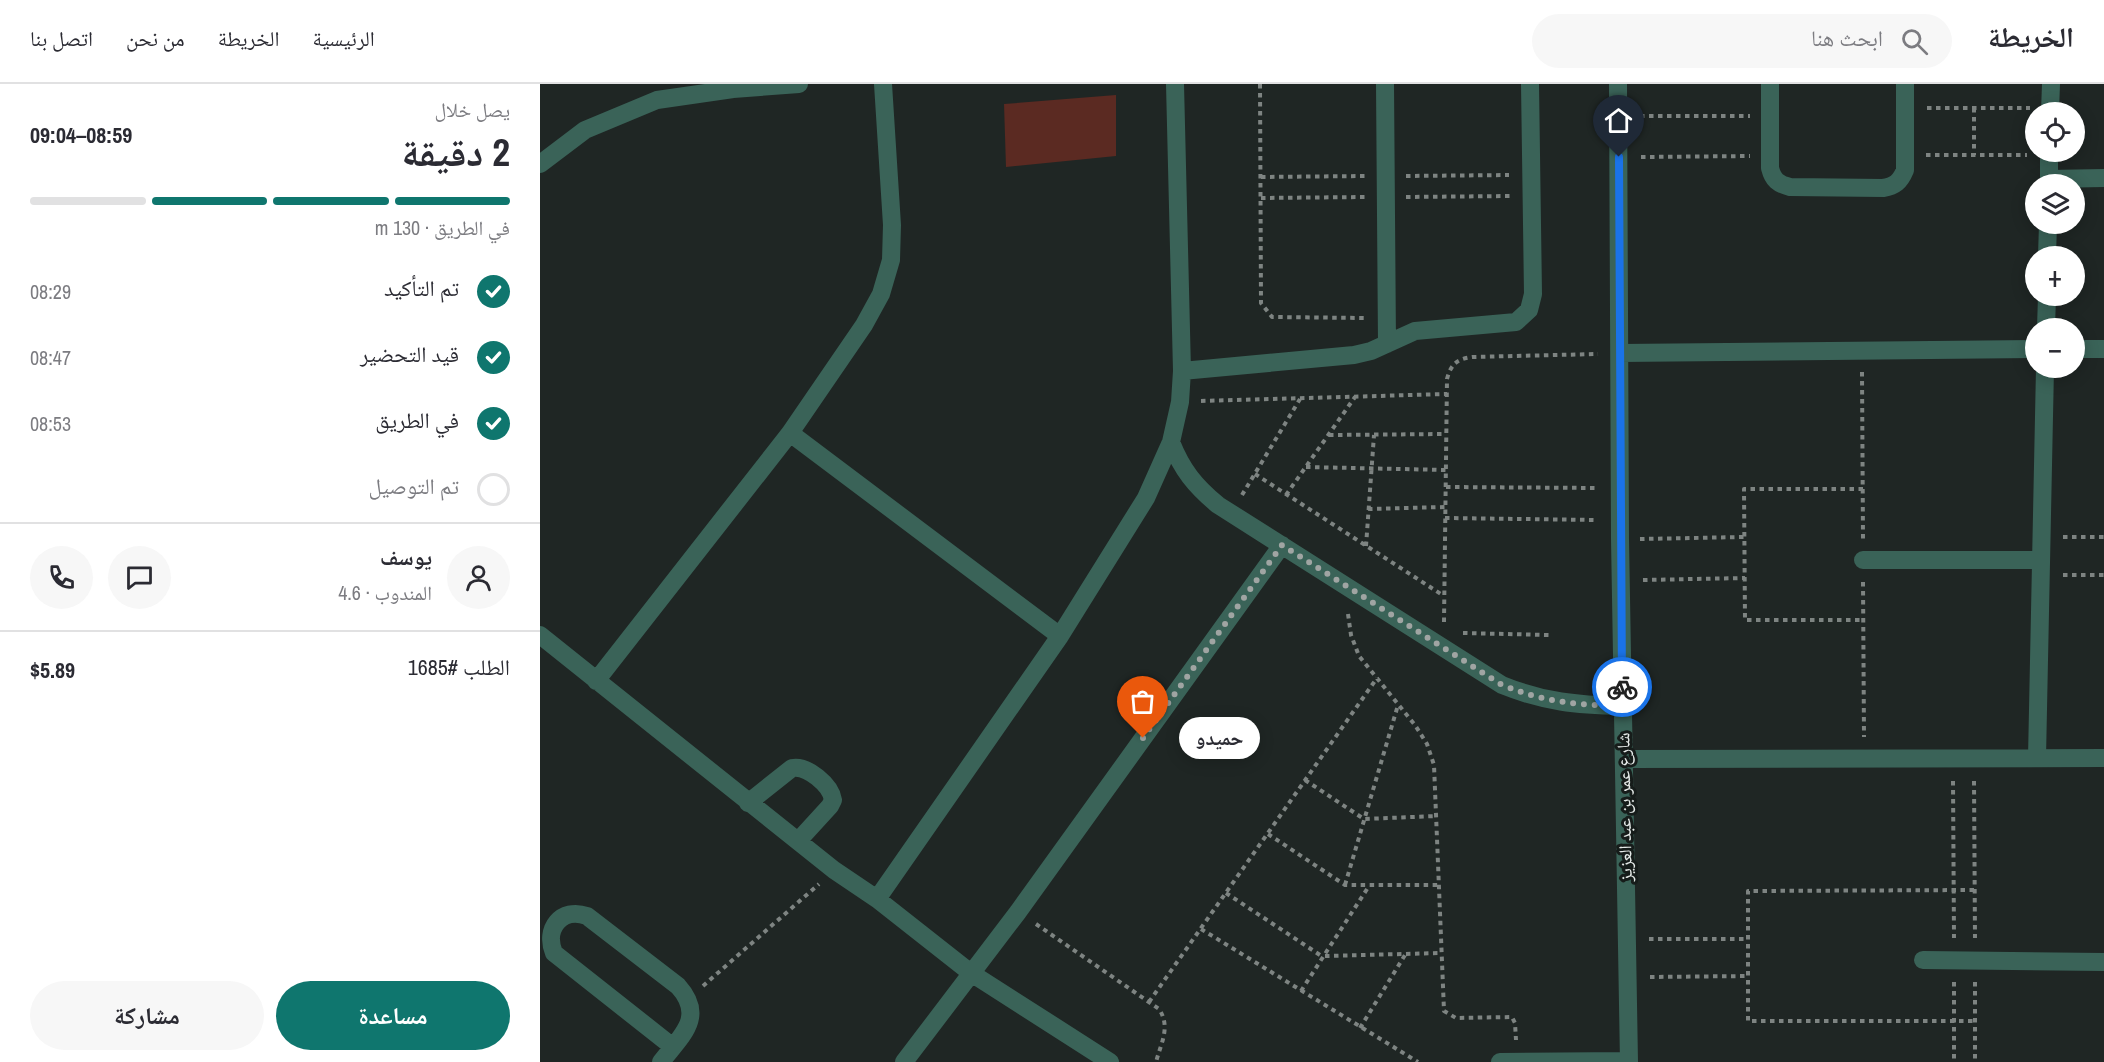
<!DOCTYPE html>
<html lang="ar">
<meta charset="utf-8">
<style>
:root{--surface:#fff;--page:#f7f7f7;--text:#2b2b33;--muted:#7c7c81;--line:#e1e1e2;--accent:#0f766e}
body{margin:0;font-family:"Archivo Narrow","Noto Naskh Arabic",sans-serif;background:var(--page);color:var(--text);direction:rtl;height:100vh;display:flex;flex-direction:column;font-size:22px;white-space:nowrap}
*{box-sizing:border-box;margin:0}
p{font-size:20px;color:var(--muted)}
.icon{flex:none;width:33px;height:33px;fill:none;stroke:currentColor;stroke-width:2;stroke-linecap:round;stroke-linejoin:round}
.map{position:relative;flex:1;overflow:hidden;direction:ltr}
.side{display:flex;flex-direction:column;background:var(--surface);width:540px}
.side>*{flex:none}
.buttons{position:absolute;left:1485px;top:18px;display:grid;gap:12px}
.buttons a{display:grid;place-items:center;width:60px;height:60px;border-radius:50%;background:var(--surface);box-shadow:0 3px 15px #0003;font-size:30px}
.pin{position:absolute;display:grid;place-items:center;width:51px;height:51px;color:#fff;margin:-62px -26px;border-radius:50% 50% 50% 0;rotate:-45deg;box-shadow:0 0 6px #0007}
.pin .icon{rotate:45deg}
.courier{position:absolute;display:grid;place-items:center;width:60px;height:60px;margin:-30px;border:4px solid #1a73e8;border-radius:50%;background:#fff;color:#222;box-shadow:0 2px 8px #0007}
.bubble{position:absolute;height:42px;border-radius:21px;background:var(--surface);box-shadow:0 3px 15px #0003;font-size:20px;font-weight:700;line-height:42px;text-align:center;direction:rtl}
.headline em{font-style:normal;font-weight:700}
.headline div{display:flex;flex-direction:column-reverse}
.headline{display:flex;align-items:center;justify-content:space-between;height:102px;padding:0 30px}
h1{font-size:39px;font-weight:700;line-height:45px}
.bar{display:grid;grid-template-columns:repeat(4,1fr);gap:9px 6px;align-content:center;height:72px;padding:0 30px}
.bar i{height:8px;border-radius:4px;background:var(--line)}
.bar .on{background:var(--accent)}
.bar p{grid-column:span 4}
.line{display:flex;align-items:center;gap:15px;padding:0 30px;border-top:2px solid var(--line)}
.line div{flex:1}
.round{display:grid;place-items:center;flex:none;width:63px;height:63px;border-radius:32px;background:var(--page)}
ol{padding:0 30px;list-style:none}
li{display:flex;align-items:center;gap:18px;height:66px}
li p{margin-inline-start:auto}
li .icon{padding:6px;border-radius:50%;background:var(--accent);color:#fff;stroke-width:4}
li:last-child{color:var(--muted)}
li i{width:33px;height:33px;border:3px solid var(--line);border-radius:50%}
.action{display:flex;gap:12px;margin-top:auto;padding:12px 30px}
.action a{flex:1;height:69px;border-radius:36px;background:var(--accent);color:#fff;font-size:24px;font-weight:700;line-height:69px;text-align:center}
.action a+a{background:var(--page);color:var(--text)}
header{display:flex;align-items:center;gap:36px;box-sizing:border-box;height:84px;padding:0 30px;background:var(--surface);border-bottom:2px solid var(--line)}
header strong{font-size:28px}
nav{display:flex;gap:33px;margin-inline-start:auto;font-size:21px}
.search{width:420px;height:54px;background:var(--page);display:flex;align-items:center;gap:15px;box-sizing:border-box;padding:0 21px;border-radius:33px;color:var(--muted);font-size:22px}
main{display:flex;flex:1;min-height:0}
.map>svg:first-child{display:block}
.green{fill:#5b2a22}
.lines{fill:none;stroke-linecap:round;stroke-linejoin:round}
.path{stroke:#7e8482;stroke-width:4;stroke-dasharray:4.5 4.5;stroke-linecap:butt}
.minor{stroke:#3a6358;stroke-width:18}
.done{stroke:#a0a5a3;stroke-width:6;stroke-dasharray:0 10.8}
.route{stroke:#1a73e8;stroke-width:8}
.labels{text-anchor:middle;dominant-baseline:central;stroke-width:6;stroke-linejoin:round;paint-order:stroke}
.street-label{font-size:18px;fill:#e5eae8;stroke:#161c1a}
</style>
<header>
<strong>الخريطة</strong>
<div class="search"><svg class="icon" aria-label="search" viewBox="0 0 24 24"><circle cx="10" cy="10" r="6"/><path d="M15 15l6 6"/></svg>ابحث هنا</div>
<nav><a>الرئيسية</a><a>الخريطة</a><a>من نحن</a><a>اتصل بنا</a></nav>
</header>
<main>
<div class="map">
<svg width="1564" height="978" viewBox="0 0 1564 978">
<rect width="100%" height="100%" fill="#1f2624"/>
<path class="green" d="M576,11V72L466,83L464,20Z"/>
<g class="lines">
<path class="path" d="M720,0L721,219L732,233L825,234
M1387,24H1490
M1434,24V71
M1100,32H1210
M1386,71H1487
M1101,73L1210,72
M866,92L969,91
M721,93L825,92
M866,113L970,112
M721,114L826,113
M1322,288L1323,455
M661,317L907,310
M789,351L906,350
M766,383L906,386
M715,390L904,512
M906,403L1058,404
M1323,405H1204L1205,536H1323
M702,411L760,315
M746,411L815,313
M828,425L905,423
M905,434L1058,436
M1523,453H1564
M1100,455L1204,453
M826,462L834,351
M1523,491H1564
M1103,496L1205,494
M1323,498L1324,653
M808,530L811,551L819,572L875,641L887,660L894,681L904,927L916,934L972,933L975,939L976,956
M904,538L907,295C911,280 917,275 932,273L1058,270
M923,549L1009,551
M765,696L824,735L896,732
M1413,697L1414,854
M1434,697L1435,854
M728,750L805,801H899
M805,801L858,621
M1434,806L1208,807V937H1435
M686,809L783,873
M496,840L619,925C631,943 621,959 616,978
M661,845L878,978
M1109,855H1208
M785,872L901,869
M1110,893L1208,892
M1414,898V978
M1435,898V978
M163,902L279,800
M761,907L829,802
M609,918L837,594
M820,944L865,871"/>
<path class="minor" d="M845,0L847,260
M1078,0L1080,455L1089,978
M1230,0V84C1233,96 1238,100 1250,103L1343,104C1355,102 1360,98 1365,86V0
M1510,28L1511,0
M0,80L45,46L117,16L193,5L259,0
M1509,95L1564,94
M1509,100V68
M1507,172L1508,140
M1506,244L1507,212
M1534,265H1564
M1080,269L1496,265
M642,287L814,271L831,267L875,247L976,238L989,226L993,210L990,0
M250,349L520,552
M631,358C642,386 655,402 678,421L962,601C1004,618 1037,621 1082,622
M1323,476H1501
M0,551L294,786L337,815L431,889L570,978
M56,597L250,349L324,241L341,210L351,176L352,141L343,0
M1497,674L1505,284
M1084,675L1564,674
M208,719L252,684C267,681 291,701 293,716L290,722L258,757
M337,815L520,552L606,414L631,358L640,318L642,287L635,0
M1383,876L1564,878
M121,978C141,952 166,933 138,902L47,832C21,823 4,845 14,869L133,963
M364,978L478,828L742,461
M960,978L1089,977"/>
</g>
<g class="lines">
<path class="done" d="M603,654L742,461L962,601C1005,618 1036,621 1082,622V603"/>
<path class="route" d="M1079,73L1082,603"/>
</g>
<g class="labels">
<g class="street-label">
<text transform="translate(1084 723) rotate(-91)">شارع عمر بن عبد العزيز</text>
</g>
</g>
</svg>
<div class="buttons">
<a><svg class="icon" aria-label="locate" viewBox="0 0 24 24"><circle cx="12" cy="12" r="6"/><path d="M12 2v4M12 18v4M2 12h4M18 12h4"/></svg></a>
<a><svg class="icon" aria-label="layers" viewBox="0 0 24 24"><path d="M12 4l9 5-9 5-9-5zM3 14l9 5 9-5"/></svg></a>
<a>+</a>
<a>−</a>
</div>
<div class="pin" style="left:603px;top:654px;background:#ea580c"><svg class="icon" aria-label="bag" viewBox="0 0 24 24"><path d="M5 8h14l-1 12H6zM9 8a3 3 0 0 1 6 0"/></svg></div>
<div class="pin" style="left:1079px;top:73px;background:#1f2937"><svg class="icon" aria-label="home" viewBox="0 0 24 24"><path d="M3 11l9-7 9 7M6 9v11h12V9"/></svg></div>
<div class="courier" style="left:1082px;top:603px"><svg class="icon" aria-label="bike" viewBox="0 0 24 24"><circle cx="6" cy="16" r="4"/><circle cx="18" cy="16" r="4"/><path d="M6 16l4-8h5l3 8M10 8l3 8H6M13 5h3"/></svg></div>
<div class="bubble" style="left:639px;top:633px;width:81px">حميدو</div>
</div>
<section class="side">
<div class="headline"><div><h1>2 دقيقة</h1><p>يصل خلال</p></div><em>08:59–09:04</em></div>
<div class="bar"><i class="on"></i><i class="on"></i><i class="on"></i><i></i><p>في الطريق · 130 m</p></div>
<ol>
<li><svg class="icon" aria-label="check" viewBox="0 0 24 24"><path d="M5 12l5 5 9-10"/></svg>تم التأكيد<p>08:29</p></li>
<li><svg class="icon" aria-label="check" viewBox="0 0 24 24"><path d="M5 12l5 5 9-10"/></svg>قيد التحضير<p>08:47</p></li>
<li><svg class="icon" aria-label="check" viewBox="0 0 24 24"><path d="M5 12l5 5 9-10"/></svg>في الطريق<p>08:53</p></li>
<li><i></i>تم التوصيل</li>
</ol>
<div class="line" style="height:108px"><a class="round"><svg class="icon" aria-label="person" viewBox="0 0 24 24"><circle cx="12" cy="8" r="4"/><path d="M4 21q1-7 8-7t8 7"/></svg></a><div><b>يوسف</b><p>المندوب · 4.6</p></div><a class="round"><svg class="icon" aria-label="chat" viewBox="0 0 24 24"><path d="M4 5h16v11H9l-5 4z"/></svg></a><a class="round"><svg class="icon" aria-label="phone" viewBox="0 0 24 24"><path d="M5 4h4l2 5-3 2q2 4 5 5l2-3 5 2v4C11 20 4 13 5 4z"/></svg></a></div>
<div class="line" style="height:78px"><div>الطلب #1685</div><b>$5.89</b></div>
<div class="action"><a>مساعدة</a><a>مشاركة</a></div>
</section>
</main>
